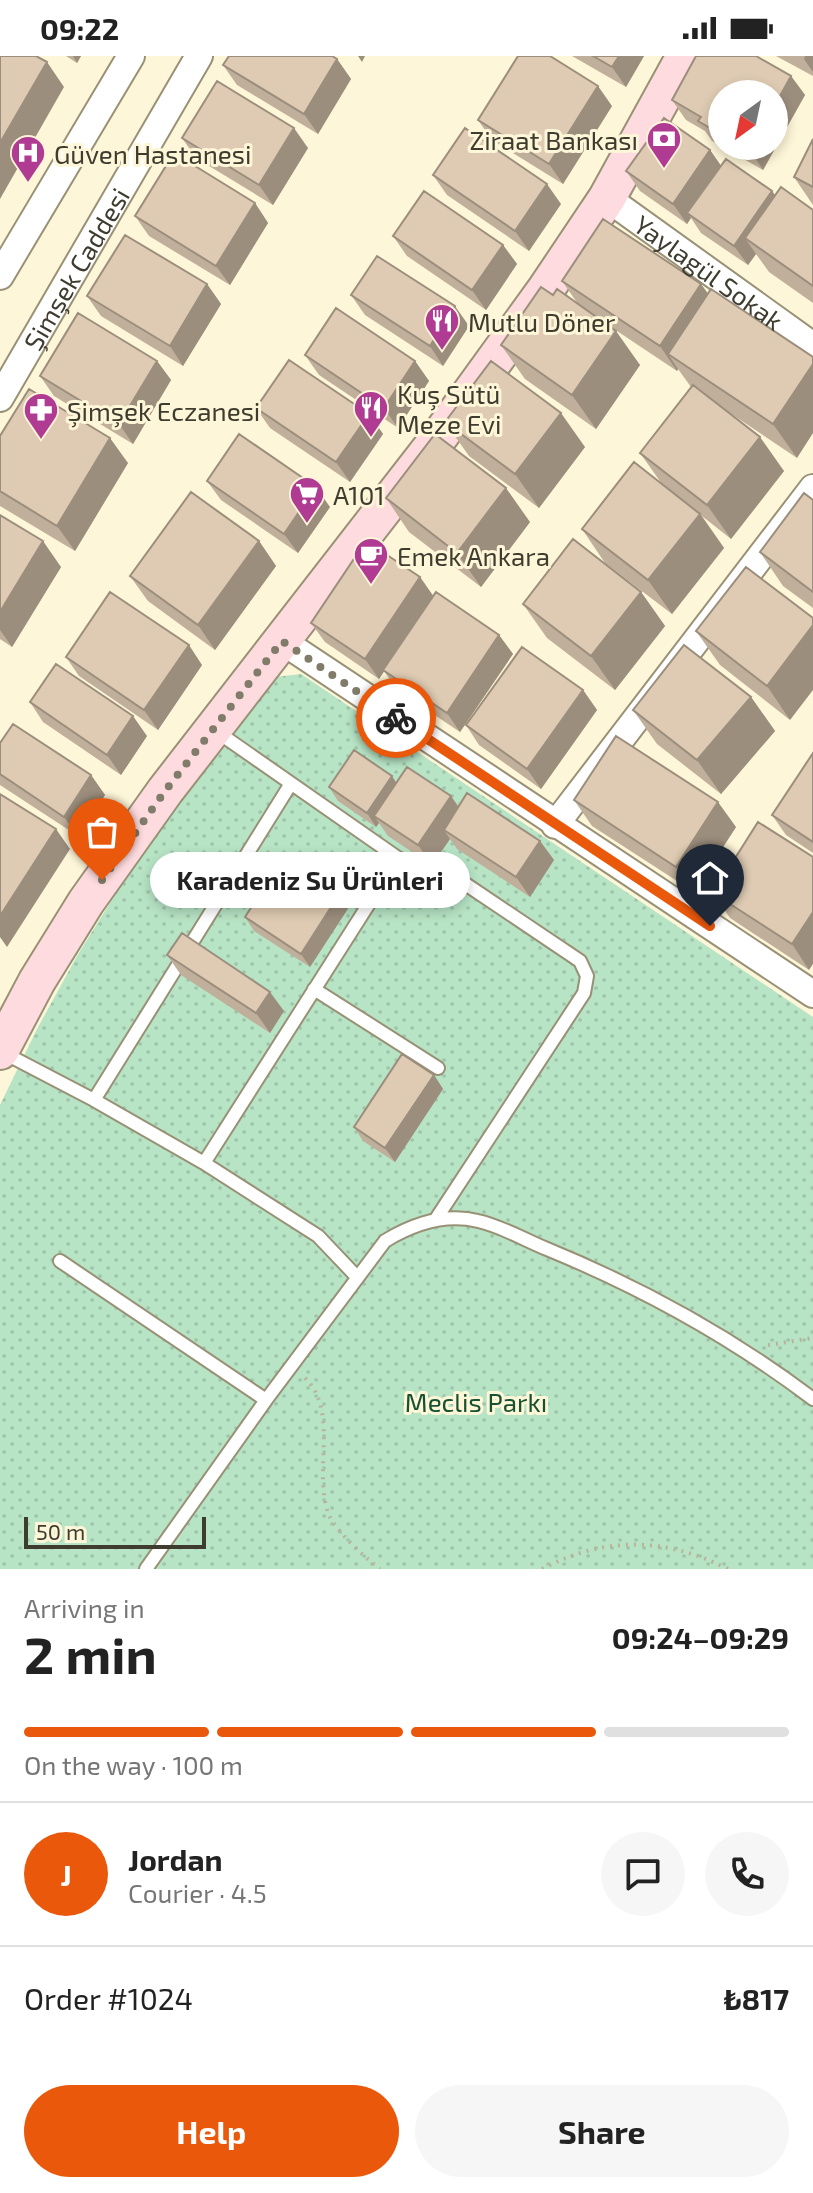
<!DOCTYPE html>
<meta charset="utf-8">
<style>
:root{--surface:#fff;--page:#f6f6f6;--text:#222;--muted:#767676;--line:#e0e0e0;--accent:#ea580c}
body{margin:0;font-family:"Exo 2",sans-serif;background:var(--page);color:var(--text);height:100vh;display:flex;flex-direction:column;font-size:30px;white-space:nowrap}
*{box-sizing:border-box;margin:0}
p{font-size:26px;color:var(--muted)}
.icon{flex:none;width:44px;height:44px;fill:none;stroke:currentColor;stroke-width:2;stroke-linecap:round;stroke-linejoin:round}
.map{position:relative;height:1513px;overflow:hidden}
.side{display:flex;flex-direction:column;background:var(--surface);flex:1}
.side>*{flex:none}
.needle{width:52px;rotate:213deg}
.controls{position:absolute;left:708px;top:24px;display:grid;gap:16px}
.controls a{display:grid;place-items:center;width:80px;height:80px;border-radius:50%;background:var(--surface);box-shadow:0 4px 12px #0003;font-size:40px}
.scale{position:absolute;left:24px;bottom:20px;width:182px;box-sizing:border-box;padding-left:8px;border:4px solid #3e3b2f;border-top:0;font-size:22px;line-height:28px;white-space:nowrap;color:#3e3b2f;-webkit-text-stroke:6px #fef6d8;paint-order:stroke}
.pin{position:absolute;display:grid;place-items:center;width:68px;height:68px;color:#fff;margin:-82px -34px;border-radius:50% 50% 50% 0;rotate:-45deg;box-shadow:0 0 8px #0007}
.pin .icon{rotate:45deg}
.courier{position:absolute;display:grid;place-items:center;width:80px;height:80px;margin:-40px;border:6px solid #ea580c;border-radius:50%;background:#fff;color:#222;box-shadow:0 2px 10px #0007}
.bubble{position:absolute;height:56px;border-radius:28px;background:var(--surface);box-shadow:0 4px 12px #0003;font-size:26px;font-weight:700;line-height:56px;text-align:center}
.overview em{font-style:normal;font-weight:700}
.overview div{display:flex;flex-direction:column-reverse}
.overview{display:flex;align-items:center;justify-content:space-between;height:136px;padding:0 24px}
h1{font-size:52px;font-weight:700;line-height:60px}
.bar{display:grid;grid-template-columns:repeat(4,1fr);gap:12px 8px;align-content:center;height:96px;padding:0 24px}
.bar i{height:10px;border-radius:6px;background:var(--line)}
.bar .active{background:var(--accent)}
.bar p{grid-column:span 4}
.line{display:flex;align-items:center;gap:20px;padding:0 24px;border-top:2px solid var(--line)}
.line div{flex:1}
.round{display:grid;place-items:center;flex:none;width:84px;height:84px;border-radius:42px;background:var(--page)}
.cta{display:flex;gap:16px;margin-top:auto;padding:16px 24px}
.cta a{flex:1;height:92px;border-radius:48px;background:var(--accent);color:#fff;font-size:32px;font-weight:700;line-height:92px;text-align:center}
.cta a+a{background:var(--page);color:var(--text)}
.status{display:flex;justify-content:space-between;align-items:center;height:56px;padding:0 40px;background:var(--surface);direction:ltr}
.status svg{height:22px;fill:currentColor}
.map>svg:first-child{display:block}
.park{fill:url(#park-dots)}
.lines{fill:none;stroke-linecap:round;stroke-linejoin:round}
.service-casing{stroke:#999176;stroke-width:16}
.minor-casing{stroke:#999176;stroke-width:30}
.secondary-casing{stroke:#999176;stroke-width:40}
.path{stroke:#b9b39b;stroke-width:4;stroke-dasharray:2 6;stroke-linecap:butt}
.service{stroke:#fff;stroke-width:12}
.minor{stroke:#fff;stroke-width:26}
.secondary{stroke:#fedbde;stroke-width:36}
.wall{fill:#c0af9a;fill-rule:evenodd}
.shaded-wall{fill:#9c8e7d}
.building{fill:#dfcbb3;stroke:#9c8e7d;stroke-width:2}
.done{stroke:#817c6a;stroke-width:8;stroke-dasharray:0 14.4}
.route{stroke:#ea580c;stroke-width:10}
.labels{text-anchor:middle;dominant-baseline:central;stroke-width:6;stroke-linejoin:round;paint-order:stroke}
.poi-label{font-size:26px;fill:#3e3b2f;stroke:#fef6d8;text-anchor:start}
.street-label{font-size:26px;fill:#3e3b2f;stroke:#fef6d8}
.park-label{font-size:26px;fill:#165131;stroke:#fef6d8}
</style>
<div class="status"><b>09:22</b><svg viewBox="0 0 49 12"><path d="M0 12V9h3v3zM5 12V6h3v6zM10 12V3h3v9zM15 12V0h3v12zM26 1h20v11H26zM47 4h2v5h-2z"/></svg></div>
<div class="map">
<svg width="813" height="1513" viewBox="0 0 813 1513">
<defs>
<pattern id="park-dots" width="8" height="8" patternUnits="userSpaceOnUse" patternTransform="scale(2)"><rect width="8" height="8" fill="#b7e4c5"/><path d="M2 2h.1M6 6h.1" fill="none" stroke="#9ec4aa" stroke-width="1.8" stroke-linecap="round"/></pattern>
</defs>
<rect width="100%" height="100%" fill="#fef6d8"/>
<path class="park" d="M301,618L813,961V1513H0V1049L37,973L77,900L128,818L203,709L275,621Z"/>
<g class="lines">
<defs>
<path id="service" d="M216,675L398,802L429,817L461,825L580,905L587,920L584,937L436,1163
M314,933L438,1012
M4,997L94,1044L204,1107L318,1180L357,1221
M94,1044L290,729
M204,1107L398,802
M60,1205L266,1344
M146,1513L266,1344L385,1185C413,1168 445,1157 478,1165C501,1170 525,1184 547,1193C642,1232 731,1281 813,1343"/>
<g id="minor">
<path id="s1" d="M607,142L813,290"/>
<path d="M0,220L131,0"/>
<path id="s2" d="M0,342L199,0"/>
<path d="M282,585L813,938"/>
<path d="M555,769L813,432"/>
</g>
<path id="secondary" d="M0,995L37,925L86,846L165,735L431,392L546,233L607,142L685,0"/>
</defs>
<use href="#service" class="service-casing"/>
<use href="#minor" class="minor-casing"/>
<use href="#secondary" class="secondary-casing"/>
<path class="path" d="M768,1289L813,1282
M305,1322C340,1356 312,1417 329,1459C337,1476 365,1502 380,1513
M542,1513C605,1480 665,1481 728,1513"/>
<use href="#service" class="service"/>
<use href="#minor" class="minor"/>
<use href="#secondary" class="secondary"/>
</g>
<path class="wall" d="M66,0H81L77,7Z
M572,0H644L626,31Z
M776,0H813V20Z
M337,3L351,23L318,78L237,29L223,9Z
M791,20L805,39L763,114L712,85L705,75L686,64L672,44ZM722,38L774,90H722Z
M612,50L563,128L492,84L478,64Z
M182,82L308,92L273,149L196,102Z
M813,83V149L794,121Z
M710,94L721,110L772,135L775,139L813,154V247L769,216L756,198L748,209L701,177L691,162L687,168L640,135L626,115Z
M433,119L561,148L529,195L447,139Z
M255,147L268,167L230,229L149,180L135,160Z
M393,180L503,189L517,208L486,254L407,200Z
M562,225L701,228L708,238L797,402L730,357L784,415L731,483L702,460L724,492L672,558L605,507L582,473L662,428L640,397L691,331L678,313L677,315L608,269L640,309L596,373L525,323L501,289L578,248Z
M207,228L221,248L183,310L101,260L87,240Z
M351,239L469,270L443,310L365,259Z
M305,299L415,305L429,325L398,372L319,319Z
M157,305L171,324L133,388L54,340L40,320Z
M256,352L369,358L383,378L350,426L270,372Z
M445,366L585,391L539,452L469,400Z
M0,380L128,407L75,495L0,450Z
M207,425L330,451L298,497L221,444Z
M386,442L530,466L481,531L409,476Z
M813,444V552L783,530L760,496Z
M0,459L61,511L12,591L0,583Z
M259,485L276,510L215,594L148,545L130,520Z
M746,511L790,664L720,609L696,575Z
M420,521L433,540L499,579L513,598L460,676L397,634L384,615L379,623L325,586L311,567Z
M641,536L665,570L615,634L547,582L523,548Z
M66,601L202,609L158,674L79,620Z
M583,634L597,654L541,733L479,689L466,669Z
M751,641L775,675L721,738L657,688L633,654Z
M30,646L147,680L121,719L43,666Z
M813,697V797L786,779L772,759Z
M0,718L91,719L105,739L78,780L0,729Z
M396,727L540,785L554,804L530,841L457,793L450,783L432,809L388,780L379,767L376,771L338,745L329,731Z
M574,744L736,771L694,836L592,770Z
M758,766L809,914L730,862L713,837Z
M340,837L349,851L310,911L254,875L245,861Z
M167,899L284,955L270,977L181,919Z
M434,1019L443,1033L395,1106L363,1085L354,1071Z"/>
<path class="shaded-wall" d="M73,0H81L77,7Z
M358,0H365L362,6Z
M619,0H644L626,31L612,11Z
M805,0H813V16L804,3Z
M337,3L351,23L318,78L304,58Z
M47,6L64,31L0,143V87Z
M791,20L805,39L763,114L750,94L752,90H774V51Z
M598,30L612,50L563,128L549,108Z
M294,72L308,92L273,149L259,129Z
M710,94L724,114L687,157L691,162L687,168L673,148Z
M547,128L561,148L529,195L515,175Z
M772,135L786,155L745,182L756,198L748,209L734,190Z
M255,147L268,167L230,229L216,210Z
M503,189L517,208L486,254L472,234Z
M207,228L221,248L183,310L170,290Z
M701,228L719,253L668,298L678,313L677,315L660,290Z
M455,250L469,270L443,310L430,290Z
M616,275L640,309L596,373L572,339Z
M157,305L171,324L133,388L119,368Z
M415,305L429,325L398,372L384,352Z
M813,308V377L797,402L773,368Z
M561,357L585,391L539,452L515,418Z
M369,358L383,378L350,426L336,406Z
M760,381L784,415L731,483L707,449Z
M110,382L128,407L75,495L57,470Z
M316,431L330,451L298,497L284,478Z
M506,432L530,466L481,531L457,497Z
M700,458L724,492L672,558L648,524Z
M43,485L61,511L12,591L0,574V556Z
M259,485L276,510L215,594L198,569Z
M420,521L434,541L379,623L365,603Z
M641,536L665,570L615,634L591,600Z
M813,569V634L790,664L767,630Z
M499,579L513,598L460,676L447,657Z
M189,589L202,609L158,674L144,654Z
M583,634L597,654L541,733L527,713Z
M751,641L775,675L721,738L697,704Z
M133,660L147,680L121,719L107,699Z
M91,719L105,739L78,780L64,761Z
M392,720L401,734L374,760L379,767L376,771L367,757Z
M451,740L465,760L444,774L450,783L432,809L418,789Z
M718,746L736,771L694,836L676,811Z
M56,773L70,793L7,891L0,881V860Z
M540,785L554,804L530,841L516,821Z
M340,837L349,851L310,911L301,898Z
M813,856V908L809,914L792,888Z
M270,936L284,955L270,977L256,957Z
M434,1019L443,1033L395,1106L385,1092Z"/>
<path class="building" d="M0,0H36L47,6L0,87Z
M229,0H332L337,3L304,58L223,9Z
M518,0H550L598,30L549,108L478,64Z
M593,0H619L612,11Z
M696,0H756L791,20L774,51V38H722V79L698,65L701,61L672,44Z
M217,25L294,72L259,129L182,82Z
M664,62L710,94L673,148L626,115Z
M465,72L547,128L515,175L433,119Z
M813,83V131L794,121Z
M742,90H752L750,94Z
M174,97L255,147L216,210L135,160Z
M726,103L772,135L734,190L687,157Z
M781,131L813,154V230L745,182Z
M424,135L503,189L472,234L393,180Z
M603,163L701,228L660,290L562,225Z
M125,179L207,228L170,290L87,240Z
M377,200L455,250L430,290L351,239Z
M541,231L553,239L557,233L616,275L572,339L501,289Z
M711,233L813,301V308L773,368L668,298Z
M336,252L415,305L384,352L305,299Z
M78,257L157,305L119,368L40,320Z
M289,304L369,358L336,406L256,352Z
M491,305L561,357L515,418L445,366Z
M693,329L760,381L707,449L640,397Z
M29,333L110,382L57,470L0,435V380Z
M239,378L316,431L284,478L207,425Z
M435,378L506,432L457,497L386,442Z
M634,406L700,458L648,524L582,473Z
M191,436L259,485L198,569L130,520Z
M804,437L813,444V536L760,496Z
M0,459L43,485L0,556Z
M573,483L641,536L591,600L523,548Z
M366,485L420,521L365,603L311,567Z
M746,511L813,562V569L767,630L696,575Z
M110,536L189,589L144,654L66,601Z
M436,536L499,579L447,657L383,614Z
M684,589L751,641L697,704L633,654Z
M522,591L583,634L527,713L466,669Z
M56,608L133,660L107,699L30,646Z
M13,668L91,719L64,761L0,718V687Z
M616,680L718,746L676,811L574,744Z
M354,694L392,720L367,757L329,731Z
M813,697V786L772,759Z
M407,711L451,740L418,789L374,760Z
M467,737L540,785L516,821L444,774Z
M0,738L56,773L0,860Z
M758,766L813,801V856L792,888L713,837Z
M284,801L340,837L301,898L245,861Z
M182,877L270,936L256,957L167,899Z
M402,998L434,1019L385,1092L354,1071Z"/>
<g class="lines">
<path class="done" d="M102,824L165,735L282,585L396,662"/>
<path class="route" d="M396,662L710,870"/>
</g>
<defs>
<symbol id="bank-pin" viewBox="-11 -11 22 30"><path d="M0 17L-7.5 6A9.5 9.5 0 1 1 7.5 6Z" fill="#b03b93" stroke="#fef6d8"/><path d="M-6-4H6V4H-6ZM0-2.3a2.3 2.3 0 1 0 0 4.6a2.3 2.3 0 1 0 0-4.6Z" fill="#fff"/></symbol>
<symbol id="hospital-pin" viewBox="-11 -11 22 30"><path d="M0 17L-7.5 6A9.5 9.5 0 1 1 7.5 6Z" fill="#b03b93" stroke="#fef6d8"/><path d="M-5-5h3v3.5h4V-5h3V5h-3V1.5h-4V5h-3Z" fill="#fff"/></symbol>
<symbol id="restaurant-pin" viewBox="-11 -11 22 30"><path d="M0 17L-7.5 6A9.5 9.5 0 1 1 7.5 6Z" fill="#b03b93" stroke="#fef6d8"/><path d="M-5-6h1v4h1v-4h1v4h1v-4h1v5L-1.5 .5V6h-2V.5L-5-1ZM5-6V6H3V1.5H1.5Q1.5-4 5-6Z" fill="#fff"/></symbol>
<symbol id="pharmacy-pin" viewBox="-11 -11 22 30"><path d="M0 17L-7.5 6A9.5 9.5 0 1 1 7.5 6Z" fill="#b03b93" stroke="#fef6d8"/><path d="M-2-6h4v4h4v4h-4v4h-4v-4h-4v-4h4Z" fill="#fff"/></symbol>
<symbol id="supermarket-pin" viewBox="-11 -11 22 30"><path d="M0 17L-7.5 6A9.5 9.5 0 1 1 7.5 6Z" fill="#b03b93" stroke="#fef6d8"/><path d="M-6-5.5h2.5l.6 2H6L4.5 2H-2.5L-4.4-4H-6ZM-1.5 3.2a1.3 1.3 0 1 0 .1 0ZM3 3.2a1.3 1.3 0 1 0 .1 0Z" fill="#fff"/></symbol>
<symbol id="cafe-pin" viewBox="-11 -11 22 30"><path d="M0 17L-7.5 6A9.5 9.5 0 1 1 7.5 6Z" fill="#b03b93" stroke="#fef6d8"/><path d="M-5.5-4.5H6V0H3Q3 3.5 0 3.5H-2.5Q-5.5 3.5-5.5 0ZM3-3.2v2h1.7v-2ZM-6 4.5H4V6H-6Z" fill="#fff"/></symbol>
</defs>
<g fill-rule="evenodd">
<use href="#bank-pin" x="644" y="63" width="40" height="54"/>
<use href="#hospital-pin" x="8" y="77" width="40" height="54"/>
<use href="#restaurant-pin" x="422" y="245" width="40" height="54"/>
<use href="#restaurant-pin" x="351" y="332" width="40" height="54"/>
<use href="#pharmacy-pin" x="21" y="334" width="40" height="54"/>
<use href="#supermarket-pin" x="287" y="418" width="40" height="54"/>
<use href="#cafe-pin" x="351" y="479" width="40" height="54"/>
</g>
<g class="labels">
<g class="poi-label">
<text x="638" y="83" text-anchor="end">Ziraat Bankası</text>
<text x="54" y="97">Güven Hastanesi</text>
<text x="468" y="265">Mutlu Döner</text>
<text x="397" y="337">Kuş Sütü<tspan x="397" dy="30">Meze Evi</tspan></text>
<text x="67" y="354">Şimşek Eczanesi</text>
<text x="333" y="438">A101</text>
<text x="397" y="499">Emek Ankara</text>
</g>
<g class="street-label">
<text stroke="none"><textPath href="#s2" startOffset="150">Şimşek Caddesi</textPath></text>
<text stroke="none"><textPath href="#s1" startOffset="126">Yaylagül Sokak</textPath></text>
</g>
<g class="park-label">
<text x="476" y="1345">Meclis Parkı</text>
</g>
</g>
</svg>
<div class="controls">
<a><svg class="needle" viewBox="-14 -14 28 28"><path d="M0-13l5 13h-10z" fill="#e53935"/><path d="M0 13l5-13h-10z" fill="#767676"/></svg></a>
</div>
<div class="scale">50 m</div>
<div class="pin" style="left:102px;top:824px;background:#ea580c"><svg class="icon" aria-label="bag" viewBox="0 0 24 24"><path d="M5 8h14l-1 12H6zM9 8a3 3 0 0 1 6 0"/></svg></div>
<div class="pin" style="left:710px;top:870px;background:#1f2937"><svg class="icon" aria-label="home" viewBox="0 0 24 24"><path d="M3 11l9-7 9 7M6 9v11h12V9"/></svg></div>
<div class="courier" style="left:396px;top:662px"><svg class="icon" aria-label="bike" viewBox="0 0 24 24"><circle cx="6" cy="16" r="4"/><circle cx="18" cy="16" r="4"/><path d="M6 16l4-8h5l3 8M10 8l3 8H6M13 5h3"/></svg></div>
<div class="bubble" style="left:150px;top:796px;width:320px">Karadeniz Su Ürünleri</div>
</div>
<section class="side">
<div class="overview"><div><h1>2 min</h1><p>Arriving in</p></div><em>09:24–09:29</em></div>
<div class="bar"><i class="active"></i><i class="active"></i><i class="active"></i><i></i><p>On the way · 100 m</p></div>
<div class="line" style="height:144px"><b class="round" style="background:var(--accent);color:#fff">J</b><div><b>Jordan</b><p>Courier · 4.5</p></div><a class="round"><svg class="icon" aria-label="chat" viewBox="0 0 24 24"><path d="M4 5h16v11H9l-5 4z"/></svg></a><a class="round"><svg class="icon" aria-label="phone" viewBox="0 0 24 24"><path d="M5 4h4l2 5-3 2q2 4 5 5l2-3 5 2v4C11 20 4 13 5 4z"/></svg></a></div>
<div class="line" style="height:104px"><div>Order #1024</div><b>₺817</b></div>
<div class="cta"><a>Help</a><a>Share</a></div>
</section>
